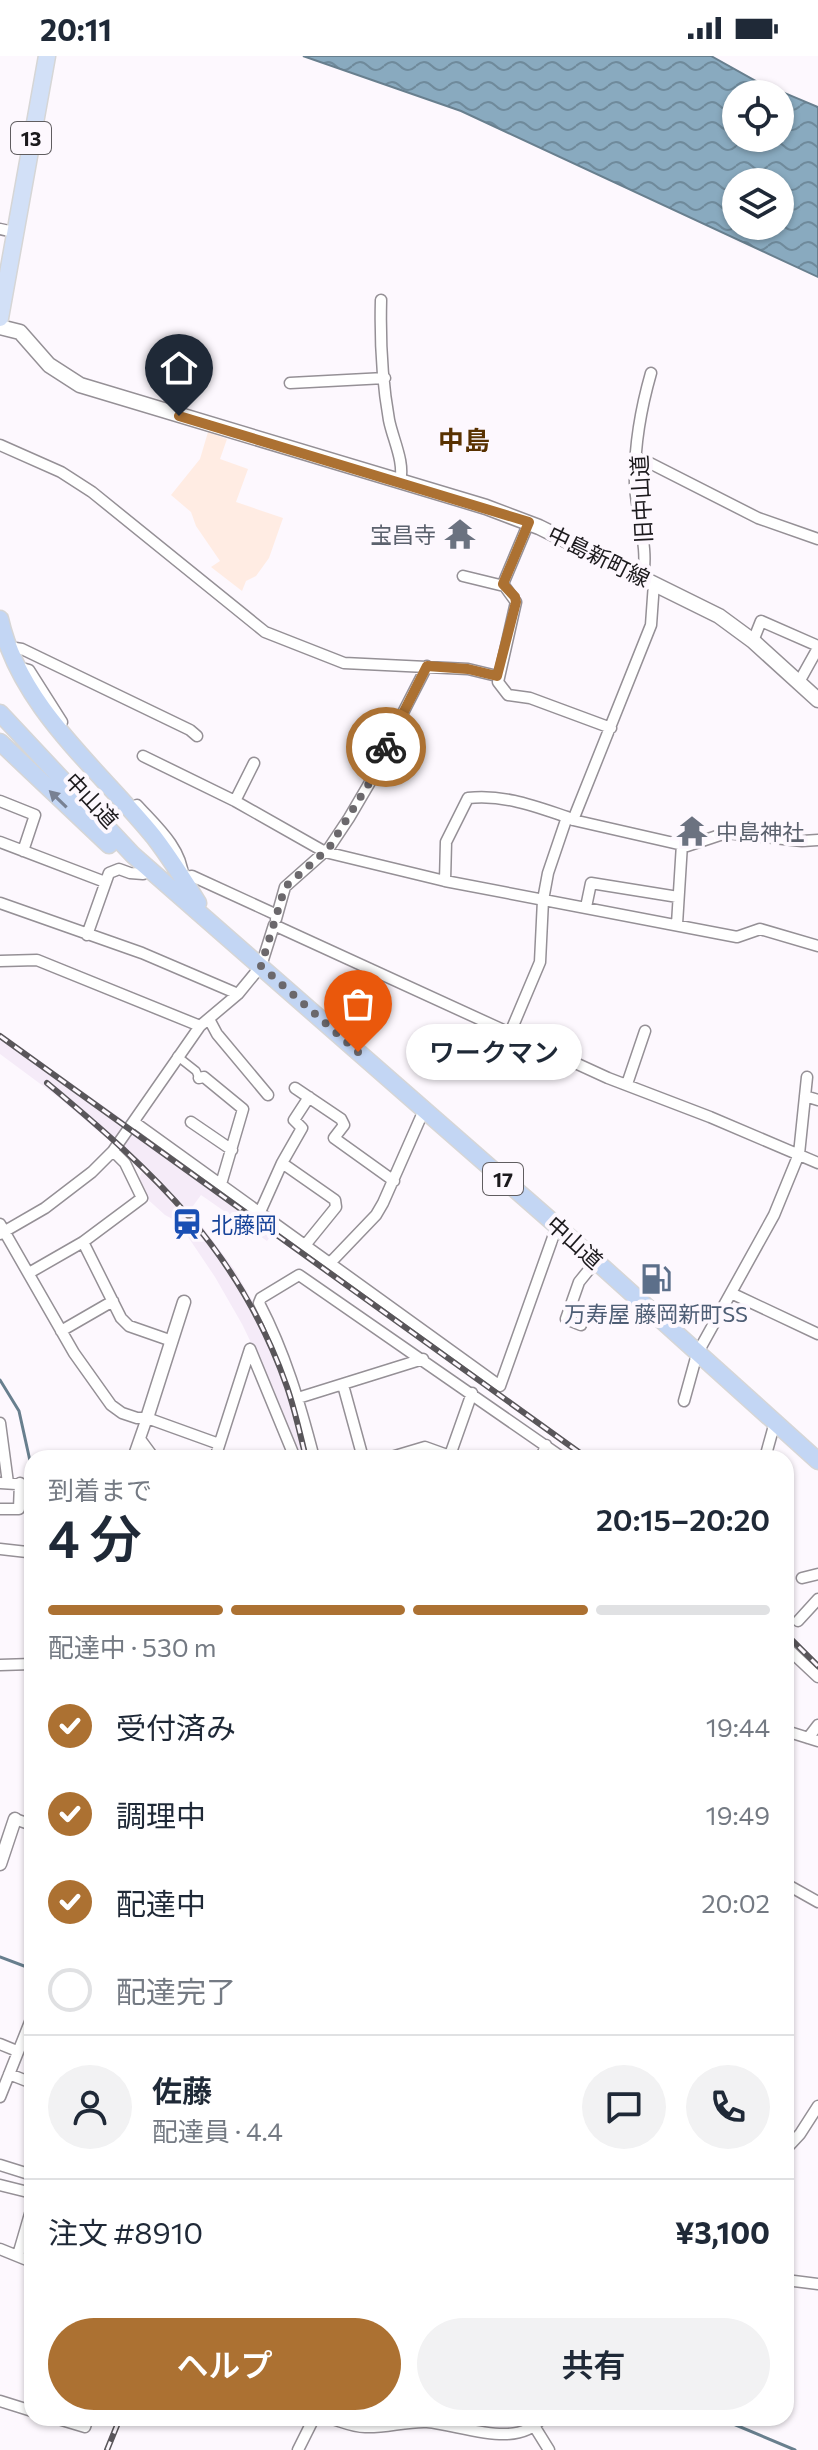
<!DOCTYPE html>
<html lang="ja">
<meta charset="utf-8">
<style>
:root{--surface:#fff;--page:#f2f2f3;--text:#1f2937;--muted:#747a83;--line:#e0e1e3;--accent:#ac7132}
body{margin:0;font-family:Commissioner,"Noto Sans JP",sans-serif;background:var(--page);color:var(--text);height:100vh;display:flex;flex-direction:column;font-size:30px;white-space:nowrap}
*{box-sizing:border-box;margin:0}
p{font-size:26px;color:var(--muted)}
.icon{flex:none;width:44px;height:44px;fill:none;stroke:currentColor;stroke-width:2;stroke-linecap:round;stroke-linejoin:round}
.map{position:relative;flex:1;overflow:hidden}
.drawer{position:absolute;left:24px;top:1394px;width:770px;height:976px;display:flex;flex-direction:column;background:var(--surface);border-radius:24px;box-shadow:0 2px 6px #0004}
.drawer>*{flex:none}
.buttons{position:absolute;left:722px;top:24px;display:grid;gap:16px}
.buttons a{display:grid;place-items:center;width:72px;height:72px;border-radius:50%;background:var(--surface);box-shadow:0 2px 6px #0004;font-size:40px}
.pin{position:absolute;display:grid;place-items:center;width:68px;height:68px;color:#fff;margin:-82px -34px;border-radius:50% 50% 50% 0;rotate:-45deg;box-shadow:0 0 8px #0007}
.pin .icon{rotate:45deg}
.courier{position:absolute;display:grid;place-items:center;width:80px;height:80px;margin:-40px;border:6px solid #ac7132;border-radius:50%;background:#fff;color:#222;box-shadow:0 2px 10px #0007}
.bubble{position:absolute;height:56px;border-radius:28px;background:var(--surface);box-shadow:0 2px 6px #0004;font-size:26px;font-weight:600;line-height:56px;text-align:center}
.headline em{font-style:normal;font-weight:600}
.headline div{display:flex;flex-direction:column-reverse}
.headline{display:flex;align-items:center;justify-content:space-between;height:136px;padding:0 24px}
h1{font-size:52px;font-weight:600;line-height:60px}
.bar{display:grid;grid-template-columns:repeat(4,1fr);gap:12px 8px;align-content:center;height:96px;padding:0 24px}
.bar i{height:10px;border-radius:6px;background:var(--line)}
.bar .current{background:var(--accent)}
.bar p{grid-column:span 4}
.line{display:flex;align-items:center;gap:20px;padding:0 24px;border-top:2px solid var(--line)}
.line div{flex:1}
.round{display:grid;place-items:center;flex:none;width:84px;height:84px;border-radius:42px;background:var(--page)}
ol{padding:0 24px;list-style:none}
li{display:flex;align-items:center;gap:24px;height:88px}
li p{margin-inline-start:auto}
li .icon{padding:8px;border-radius:50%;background:var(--accent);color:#fff;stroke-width:4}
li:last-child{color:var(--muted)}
li i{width:44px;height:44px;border:4px solid var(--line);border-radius:50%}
.primary-button{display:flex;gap:16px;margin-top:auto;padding:16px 24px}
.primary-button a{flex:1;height:92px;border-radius:48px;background:var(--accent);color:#fff;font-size:32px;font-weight:600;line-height:92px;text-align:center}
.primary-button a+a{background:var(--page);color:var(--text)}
.status{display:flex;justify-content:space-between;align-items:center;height:56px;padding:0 40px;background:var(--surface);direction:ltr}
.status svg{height:22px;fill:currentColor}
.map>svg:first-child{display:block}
.commercial{fill:#ffece3}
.built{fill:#f5ebf8}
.water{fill:url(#water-waves);stroke:#687f8e;stroke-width:2;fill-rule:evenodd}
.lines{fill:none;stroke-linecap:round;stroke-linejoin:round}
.stream{stroke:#687f8e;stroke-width:3}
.pedestrian-casing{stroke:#959096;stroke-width:10}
.minor-casing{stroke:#959096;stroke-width:13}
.tertiary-casing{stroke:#959096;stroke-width:15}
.secondary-casing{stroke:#959096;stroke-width:17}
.primary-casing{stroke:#d6d6d6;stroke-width:19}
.trunk-casing{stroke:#d6d6d6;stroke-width:19}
.pedestrian{stroke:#fff;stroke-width:7}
.minor{stroke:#fff;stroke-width:10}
.tertiary{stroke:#fff;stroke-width:12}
.secondary{stroke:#fff;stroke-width:14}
.primary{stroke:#d2e0f7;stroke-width:16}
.trunk{stroke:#c3d6f4;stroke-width:16}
.rail-casing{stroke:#59565a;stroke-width:6}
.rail{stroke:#fdf8fe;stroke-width:3;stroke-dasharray:9;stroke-linecap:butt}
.oneway{fill:#788193}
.done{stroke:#6b686c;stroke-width:8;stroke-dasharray:0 14.4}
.route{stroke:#ac7132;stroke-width:10}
.labels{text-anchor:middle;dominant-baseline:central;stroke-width:8;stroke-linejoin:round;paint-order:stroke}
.shield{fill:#fdf8fe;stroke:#605d60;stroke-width:2}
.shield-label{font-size:20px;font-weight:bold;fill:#1c1a1d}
.street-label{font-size:22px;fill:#1c1a1d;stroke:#fdf8fe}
.worship-label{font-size:22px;fill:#5b616d;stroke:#fdf8fe;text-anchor:end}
.transit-label{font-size:22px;fill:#164399;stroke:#fdf8fe;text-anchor:start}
.service-label{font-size:22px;fill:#4e5e75;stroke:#fdf8fe}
.quarter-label{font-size:26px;font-weight:bold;fill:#583100;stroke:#fdf8fe}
</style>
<div class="status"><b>20:11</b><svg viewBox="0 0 49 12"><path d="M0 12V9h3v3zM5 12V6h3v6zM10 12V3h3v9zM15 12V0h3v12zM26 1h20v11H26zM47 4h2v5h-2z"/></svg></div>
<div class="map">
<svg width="818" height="2394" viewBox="0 0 818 2394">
<defs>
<pattern id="water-waves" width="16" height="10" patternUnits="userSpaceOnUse" patternTransform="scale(2)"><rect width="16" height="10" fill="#89aabf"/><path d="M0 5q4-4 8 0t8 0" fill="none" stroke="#6f8a9b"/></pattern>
</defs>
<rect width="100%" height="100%" fill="#fdf8fe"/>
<path class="commercial" d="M208,376L227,383L220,403L248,413L236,446L283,462L269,502L256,520L246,525L242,535L211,511L220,505L196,470L191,456L171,439L200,403Z"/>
<path class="built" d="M0,977L276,1172L267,1185L201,1139L190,1154L234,1213L271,1277L311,1402H300L273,1332L242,1268L215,1221L178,1166L165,1159L144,1140L137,1128L142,1116L117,1091L58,1041L0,998Z"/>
<path class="water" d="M303,0H711L756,25L818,51V221L461,55ZM736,38H780V82H736ZM736,126H780V170H736Z"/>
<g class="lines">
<path class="stream" d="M0,1324L19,1355L32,1414
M0,1901L32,1913
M719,2362L795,2394"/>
<defs>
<path id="pedestrian" d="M177,1000L196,1015L199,1022"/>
<path id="minor" d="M0,173L14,176
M381,244C380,283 382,325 389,364C393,384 405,406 400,426
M290,327L385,322
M0,389L61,416L92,436L265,576L344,607L468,613L497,620
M636,400L758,462L818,483
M529,466L503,528L516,546L498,626L508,639L530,642L611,672
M463,520L504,530
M642,522C650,496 636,456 635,429C634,392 641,352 651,317
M753,585L761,565L818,590
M9,591L22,593L190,674L197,680
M18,611L29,614L62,666
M799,626L818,592
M143,700L235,745L325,796L445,825L737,881L760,873L818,890
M0,745L35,759L23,795
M235,745L254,707
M137,749C155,769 182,792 183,821L192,820L277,859
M573,764L687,790L726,777L802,785L818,784
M0,786L105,826
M445,825L446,786L468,742C503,738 534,750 567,761
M0,847L142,897L238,938
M586,851L591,827L678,841
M276,863L285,831L329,792L349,762L376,716L388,686L427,610
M677,868L682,788
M87,879L109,817L119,813L130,817L143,818
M0,905L37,904L200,970
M209,963L217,978L268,1039
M510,977L540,906L543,844L548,817L567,761L573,764L651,569L654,527
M199,1022L204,1021L243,1053L221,1128
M627,1028L645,975
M295,1032L341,1063L344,1069L334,1082L394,1125
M805,1040L818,1044
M134,1066L500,1330L557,1170
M191,1066L232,1094
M260,1156L282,1107
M0,1168L74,1297L111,1349L122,1357L137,1362H147L219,1388
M0,1178L45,1152L92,1116L113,1095L200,970L238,938L261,910L274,869L608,1022L710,1061L818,1107
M83,1186L121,1262L129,1270L172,1285
M306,1188L336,1151L335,1144L282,1107L302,1072L294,1064L309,1041
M331,1206L376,1159L383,1147L424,1054
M29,1217L83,1186L142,1142L125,1107L113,1095
M733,1238L818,1278
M581,1269L566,1263L579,1226L596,1205
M61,1275L113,1245
M250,1293L295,1402
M343,1329L363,1402
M298,1342L423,1303
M684,1345L697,1298L774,1159L799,1098L807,1021
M0,1367L8,1427
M140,1383L154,1402
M133,1402L147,1362
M215,1402L250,1293
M314,1402C300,1348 285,1297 259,1247L261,1242L299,1219L563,1402
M388,1402L425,1391L450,1400
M449,1402L472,1337
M541,1402L546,1389
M765,1402L775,1366
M0,1427L32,1429
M0,1453H19L20,1427
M0,1493L27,1496
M802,1522L818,1518
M798,1565L818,1543
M786,1591L818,1621
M0,1609L32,1608
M786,1675L818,1685
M808,1682L818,1669
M15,1763L32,1769
M786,1828L818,1846
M0,1988L17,1995
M9,2018L32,2027
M0,2041L32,1961
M786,2093L800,2078L818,2050
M0,2109L32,2119
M0,2129L32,2137
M0,2193L32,2206
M18,2199L32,2151
M786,2224L818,2228
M0,2345L32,2355
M55,2362L85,2371L88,2362
M329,2362C340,2365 353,2371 365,2371C386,2372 406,2365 427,2366C462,2369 517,2394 542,2362
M536,2373L549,2394
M298,2394L314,2362"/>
<path id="tertiary" d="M147,1362L184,1246
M0,1808L15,1763"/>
<path id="secondary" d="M0,271L20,276L49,309L80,329L486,451L539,471L719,560L753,585L818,644"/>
<path id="primary" d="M0,262L47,0"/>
<path id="trunk" d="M0,563C20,652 99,713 154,781C170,802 184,824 198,847
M0,657L133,799L557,1170L818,1405
M0,686L109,789"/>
</defs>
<use href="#pedestrian" class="pedestrian-casing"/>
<use href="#minor" class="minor-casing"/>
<use href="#tertiary" class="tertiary-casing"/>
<use href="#secondary" class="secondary-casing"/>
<use href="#primary" class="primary-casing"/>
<use href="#trunk" class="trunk-casing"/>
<use href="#pedestrian" class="pedestrian"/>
<use href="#minor" class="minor"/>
<use href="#tertiary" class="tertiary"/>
<use href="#secondary" class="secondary"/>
<use href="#primary" class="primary"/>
<use href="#trunk" class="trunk"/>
<defs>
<path id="rail" d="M0,980L587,1402
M47,1027C155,1117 239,1194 287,1331C295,1354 300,1378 306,1402
M786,1578L818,1610
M107,2394L120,2362"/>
</defs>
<use href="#rail" class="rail-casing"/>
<use href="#rail" class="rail"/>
</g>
<defs><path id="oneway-solid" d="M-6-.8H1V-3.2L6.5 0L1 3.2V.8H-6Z" transform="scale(2)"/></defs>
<use class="oneway" href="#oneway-solid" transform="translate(58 743) rotate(-136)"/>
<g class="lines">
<path class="done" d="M358,996L261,910L285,831L329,792L376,716L386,691"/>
<path class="route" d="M179,360L529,466L503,528L515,541L516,546L497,620L468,613L427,610L386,691"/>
</g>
<defs>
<symbol id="temple-bare" viewBox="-9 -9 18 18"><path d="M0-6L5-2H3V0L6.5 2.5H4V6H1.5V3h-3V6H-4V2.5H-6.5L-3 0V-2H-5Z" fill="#6b7280" stroke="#fdf8fe" stroke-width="2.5" paint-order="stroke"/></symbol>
<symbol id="station-bare" viewBox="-9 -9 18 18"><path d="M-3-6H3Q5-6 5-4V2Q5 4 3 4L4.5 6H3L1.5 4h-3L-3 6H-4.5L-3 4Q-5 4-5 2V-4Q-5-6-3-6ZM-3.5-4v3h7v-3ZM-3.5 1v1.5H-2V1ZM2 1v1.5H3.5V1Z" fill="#1a4fb4" stroke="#fdf8fe" stroke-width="2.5" paint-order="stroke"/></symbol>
<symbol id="fuel-bare" viewBox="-9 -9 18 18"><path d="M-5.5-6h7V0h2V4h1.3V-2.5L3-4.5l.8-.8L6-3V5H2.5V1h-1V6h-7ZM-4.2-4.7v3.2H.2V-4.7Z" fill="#5c6f8a" stroke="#fdf8fe" stroke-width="2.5" paint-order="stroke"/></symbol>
</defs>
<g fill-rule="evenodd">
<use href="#temple-bare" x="438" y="456" width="44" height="44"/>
<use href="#temple-bare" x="670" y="753" width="44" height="44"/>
<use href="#station-bare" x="165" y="1146" width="44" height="44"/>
<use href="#fuel-bare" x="634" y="1201" width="44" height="44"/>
</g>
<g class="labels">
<g class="shield">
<rect x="11" y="66" width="40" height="32" rx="6"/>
<rect x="483" y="1107" width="40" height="32" rx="6"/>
</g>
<g class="shield-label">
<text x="31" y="82">13</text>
<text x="503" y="1123">17</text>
</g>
<g class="street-label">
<text transform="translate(641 443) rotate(-93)">旧中山道</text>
<text transform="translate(599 500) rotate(26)">中島新町線</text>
<text transform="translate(92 744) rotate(47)">中山道</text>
<text transform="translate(575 1186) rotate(42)">中山道</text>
</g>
<g class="worship-label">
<text x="436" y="478">宝昌寺</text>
<text x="716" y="775" text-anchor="start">中島神社</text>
</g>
<g class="transit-label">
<text x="211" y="1168">北藤岡</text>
</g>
<g class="service-label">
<text x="656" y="1257">万寿屋 藤岡新町SS</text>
</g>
<g class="quarter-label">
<text x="464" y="383">中島</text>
</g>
</g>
</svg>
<div class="buttons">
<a><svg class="icon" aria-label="locate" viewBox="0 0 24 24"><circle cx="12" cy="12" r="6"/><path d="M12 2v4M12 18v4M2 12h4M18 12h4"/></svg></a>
<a><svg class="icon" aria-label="layers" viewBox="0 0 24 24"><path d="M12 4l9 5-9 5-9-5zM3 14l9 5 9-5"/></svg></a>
</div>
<div class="pin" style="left:358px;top:996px;background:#ea580c"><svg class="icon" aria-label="bag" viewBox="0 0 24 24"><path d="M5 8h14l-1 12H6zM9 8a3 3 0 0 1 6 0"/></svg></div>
<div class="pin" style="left:179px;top:360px;background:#1f2937"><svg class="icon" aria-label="home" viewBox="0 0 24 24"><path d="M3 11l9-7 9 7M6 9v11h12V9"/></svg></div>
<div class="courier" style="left:386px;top:691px"><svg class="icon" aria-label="bike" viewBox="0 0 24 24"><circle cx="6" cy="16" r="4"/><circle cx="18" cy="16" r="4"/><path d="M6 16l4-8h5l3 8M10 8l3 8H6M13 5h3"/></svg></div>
<div class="bubble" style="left:406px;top:968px;width:176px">ワークマン</div>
<section class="drawer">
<div class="headline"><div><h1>4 分</h1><p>到着まで</p></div><em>20:15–20:20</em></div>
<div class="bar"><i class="current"></i><i class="current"></i><i class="current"></i><i></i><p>配達中 · 530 m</p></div>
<ol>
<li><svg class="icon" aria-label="check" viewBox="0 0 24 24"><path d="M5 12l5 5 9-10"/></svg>受付済み<p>19:44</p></li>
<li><svg class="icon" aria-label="check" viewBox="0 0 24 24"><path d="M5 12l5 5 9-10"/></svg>調理中<p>19:49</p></li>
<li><svg class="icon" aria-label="check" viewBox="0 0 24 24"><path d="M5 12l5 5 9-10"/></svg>配達中<p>20:02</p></li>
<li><i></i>配達完了</li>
</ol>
<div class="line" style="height:144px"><a class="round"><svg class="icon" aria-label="person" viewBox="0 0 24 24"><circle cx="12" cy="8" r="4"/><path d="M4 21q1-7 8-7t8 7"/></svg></a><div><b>佐藤</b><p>配達員 · 4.4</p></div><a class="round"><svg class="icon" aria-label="chat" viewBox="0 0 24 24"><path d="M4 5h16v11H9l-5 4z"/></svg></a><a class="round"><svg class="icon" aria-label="phone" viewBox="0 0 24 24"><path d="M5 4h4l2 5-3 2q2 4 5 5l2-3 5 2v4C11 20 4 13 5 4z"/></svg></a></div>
<div class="line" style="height:104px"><div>注文 #8910</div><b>¥3,100</b></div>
<div class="primary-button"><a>ヘルプ</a><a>共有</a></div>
</section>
</div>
